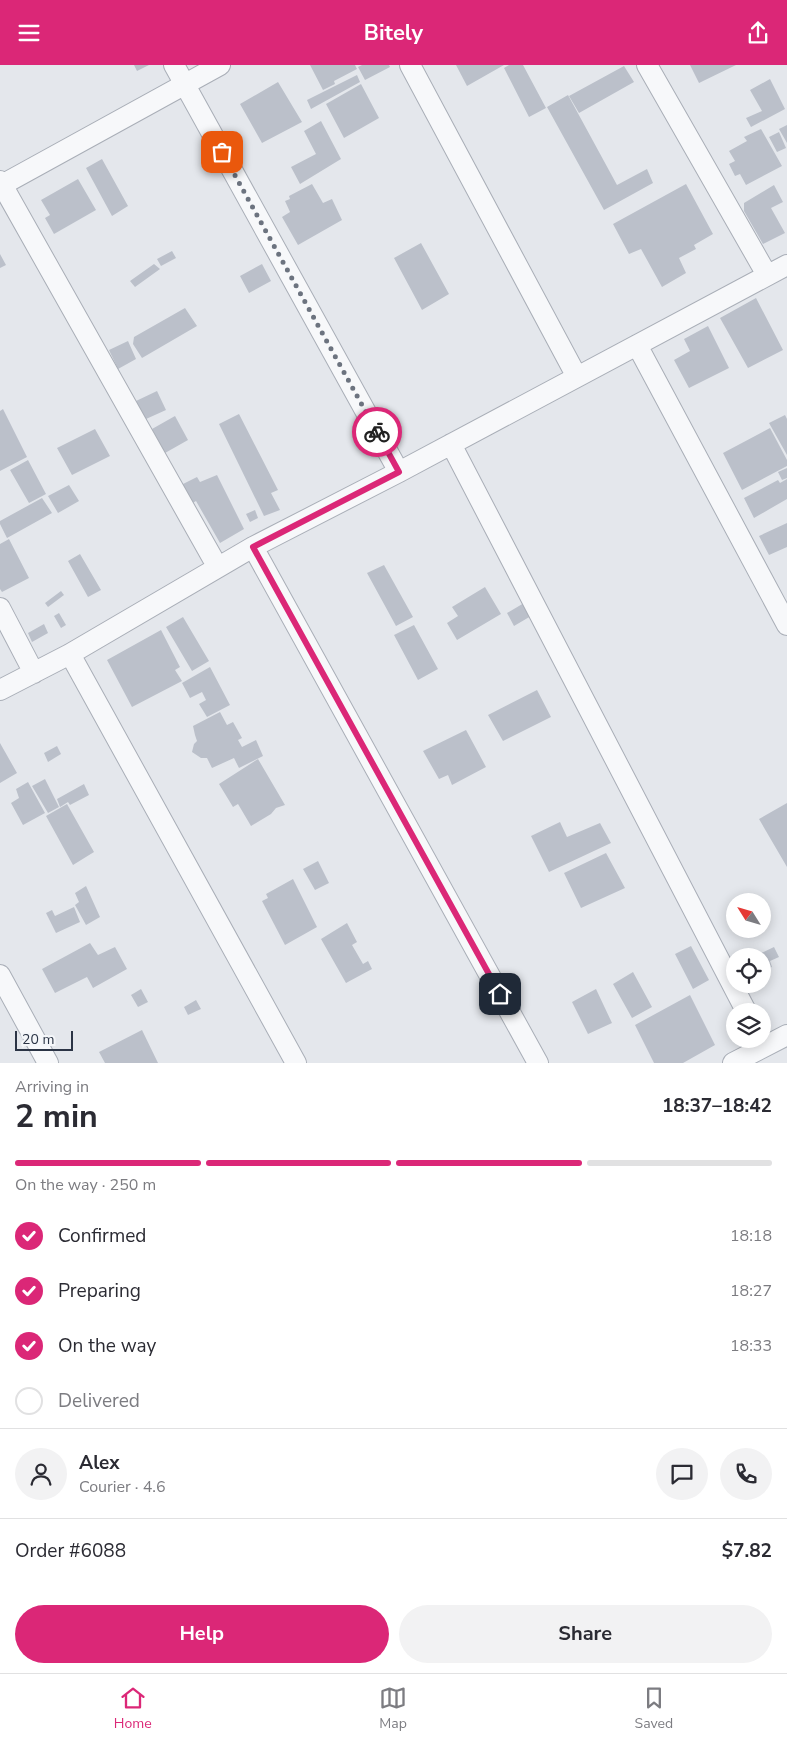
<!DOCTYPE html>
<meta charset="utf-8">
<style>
:root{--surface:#fff;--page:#f2f2f3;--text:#2b2b33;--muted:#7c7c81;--line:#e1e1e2;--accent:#db2777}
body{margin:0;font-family:"Nunito Sans",sans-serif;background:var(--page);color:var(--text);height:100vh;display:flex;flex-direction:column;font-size:19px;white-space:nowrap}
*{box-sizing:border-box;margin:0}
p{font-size:16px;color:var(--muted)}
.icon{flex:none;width:28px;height:28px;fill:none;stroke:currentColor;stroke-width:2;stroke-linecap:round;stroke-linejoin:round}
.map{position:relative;height:998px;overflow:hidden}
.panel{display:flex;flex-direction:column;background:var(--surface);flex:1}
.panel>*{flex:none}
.needle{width:32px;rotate:307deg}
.controls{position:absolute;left:726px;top:828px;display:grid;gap:10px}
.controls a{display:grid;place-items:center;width:45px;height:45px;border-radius:50%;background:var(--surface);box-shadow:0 2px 12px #0003;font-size:25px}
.scale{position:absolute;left:15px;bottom:12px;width:58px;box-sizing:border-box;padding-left:5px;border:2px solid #2b3445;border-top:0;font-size:14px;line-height:18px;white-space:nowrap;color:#2b3445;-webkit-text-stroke:4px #f4f6f9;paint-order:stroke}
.pin{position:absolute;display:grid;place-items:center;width:42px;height:42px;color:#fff;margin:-21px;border-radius:10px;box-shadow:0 2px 8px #0006}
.courier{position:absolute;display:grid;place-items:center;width:50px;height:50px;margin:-25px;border:4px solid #db2777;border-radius:50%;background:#fff;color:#222;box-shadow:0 1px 6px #0007}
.overview em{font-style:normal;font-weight:700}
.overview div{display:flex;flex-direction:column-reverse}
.overview{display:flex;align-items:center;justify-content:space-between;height:85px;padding:0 15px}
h1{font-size:32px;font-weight:700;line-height:38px}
.bar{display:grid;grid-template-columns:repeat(4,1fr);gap:8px 5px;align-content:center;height:60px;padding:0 15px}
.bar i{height:6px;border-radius:4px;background:var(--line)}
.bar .current{background:var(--accent)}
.bar p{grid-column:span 4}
.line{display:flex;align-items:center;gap:12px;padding:0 15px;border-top:1px solid var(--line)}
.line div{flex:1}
.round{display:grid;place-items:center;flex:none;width:52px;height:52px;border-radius:26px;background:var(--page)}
ol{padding:0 15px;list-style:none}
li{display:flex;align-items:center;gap:15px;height:55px}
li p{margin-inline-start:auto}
li .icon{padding:5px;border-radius:50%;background:var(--accent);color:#fff;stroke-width:4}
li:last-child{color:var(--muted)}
li i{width:28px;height:28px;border:2px solid var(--line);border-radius:50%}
.cta{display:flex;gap:10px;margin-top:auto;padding:10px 15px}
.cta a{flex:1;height:58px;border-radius:30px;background:var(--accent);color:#fff;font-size:20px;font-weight:700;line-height:58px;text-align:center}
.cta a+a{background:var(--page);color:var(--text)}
header{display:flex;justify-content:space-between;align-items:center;height:65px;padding:0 15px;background:var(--accent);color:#fff;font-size:22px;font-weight:700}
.dock{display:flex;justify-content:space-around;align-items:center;height:70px;border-top:1px solid var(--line);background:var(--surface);font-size:14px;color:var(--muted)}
.dock a{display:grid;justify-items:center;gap:2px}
.dock .current{color:var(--accent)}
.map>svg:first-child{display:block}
.building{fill:#bbc0ca}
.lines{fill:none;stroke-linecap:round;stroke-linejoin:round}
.street-casing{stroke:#a9aeb7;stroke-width:22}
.street{stroke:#f7f8fa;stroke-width:20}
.done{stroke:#6c737f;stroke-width:5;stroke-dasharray:0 9}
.route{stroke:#db2777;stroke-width:6}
</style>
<header><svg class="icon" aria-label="menu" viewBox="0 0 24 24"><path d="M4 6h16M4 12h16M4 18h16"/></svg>Bitely<svg class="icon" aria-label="share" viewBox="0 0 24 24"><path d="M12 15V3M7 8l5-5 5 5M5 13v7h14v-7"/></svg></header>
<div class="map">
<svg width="787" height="998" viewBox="0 0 787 998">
<rect width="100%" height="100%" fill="#e4e7ec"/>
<path class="building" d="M134,0H149L137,6Z
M310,0H355L357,4L334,16L335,19L323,25Z
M362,0H389L390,2L365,15L358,2Z
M456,0H504L467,21Z
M509,0H523L546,43L529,52L504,3Z
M690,0H736L699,18Z
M624,1L634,17L579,48L569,31Z
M357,10L360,17L311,44L307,35Z
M770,14L785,44L751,62L746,53L762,46L750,25Z
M278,17L302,57L262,78L240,39Z
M361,19L379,53L344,73L326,39Z
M568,30L617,120L647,104L653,118L604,145L547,42Z
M321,56L341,94L300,119L291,102L316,89L304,66Z
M787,60V78L779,64Z
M761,64L782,101L746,120L740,109L735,111L729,99L735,96L729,86L747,76L744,72Z
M779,67L786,83L777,87L769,72Z
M102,94L128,141L112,151L86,103Z
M78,114L96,145L54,169L45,153L50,150L41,135Z
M312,119L323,138L332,134L342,155L298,180L282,152L290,147L285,136L290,134L289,131Z
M686,119L713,169L694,180L696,184L679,193L686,208L662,222L641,184L629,189L613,159Z
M774,120L783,137L771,143L785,168L763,179L744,146V138Z
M421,178L449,229L422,245L394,193Z
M172,186L176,193L161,201L157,194Z
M0,189L6,200L0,203Z
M154,199L160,204L135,222L130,216Z
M262,199L271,216L249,228L240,211Z
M756,233L783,285L748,303L720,253Z
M185,243L197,261L142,293L133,279L134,272Z
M708,261L729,303L689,323L674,295L690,286L684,274Z
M128,276L136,294L118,304L109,285Z
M157,326L166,345L146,354L136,336Z
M3,344L27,392L0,406V346Z
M239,349L278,425L271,428L280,445L264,451L219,359Z
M785,350L787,354V390L769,358Z
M175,351L188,375L165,388L152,364Z
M770,363L787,395V401L742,425L723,388Z
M95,364L110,391L72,410L57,383Z
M28,395L46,429L29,438L10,405Z
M787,403V413L782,415L778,407Z
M217,410L244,464L220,478L196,436L191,439L181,420L197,412L200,417Z
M787,414V434L754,453L744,433L778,415L780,418Z
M69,420L79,436L58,448L48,431Z
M42,433L52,448L7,473L0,459V456Z
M255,445L258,453L250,457L246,449Z
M787,458V482L769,490L759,471Z
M9,474L29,513L2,527L0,524V479Z
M80,489L101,525L88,532L68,496Z
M384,500L413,552L396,561L367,508Z
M485,522L501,549L457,575L447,558L458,551L452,542Z
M61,526L64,530L48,542L45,538Z
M524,538L531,551L514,561L507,548Z
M59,548L66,560L61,563L54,551Z
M183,552L209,596L192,606L166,562Z
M44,559L48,568L32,577L28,568Z
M414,560L438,604L418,615L394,570Z
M161,565L180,602L175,605L182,616L132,642L107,595Z
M210,602L230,640L207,652L199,639L206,635L202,627L190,633L182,618Z
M537,625L551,652L503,676L488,650Z
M220,647L227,660L233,657L242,673L238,675L242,682L256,675L263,691L239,703L234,693L212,703L207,693H201L192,687L194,679L197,676L195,670L193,661Z
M466,665L486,702L452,720L448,710L439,714L423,686Z
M0,678L17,708L0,718Z
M57,681L61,689L48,697L44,688Z
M258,694L285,740L276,743L271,749L251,761L238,739L233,742L219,719Z
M45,714L59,742L48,748L32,721Z
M28,717L45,748L23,760L11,738L19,733L16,724Z
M84,719L89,730L70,740L68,737L60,742L57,734Z
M787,738V802L759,754Z
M67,739L94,787L73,800L46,751Z
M560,757L567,772L600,758L611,778L549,807L531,771Z
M606,788L625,823L581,843L564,808Z
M318,796L329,818L315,825L303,804Z
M293,814L317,862L285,880L262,836L268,833L266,829Z
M86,821L100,852L86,860L75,840L79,837L75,828Z
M74,842L80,857L56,868L46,848L52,845L55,851Z
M347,858L357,877L352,880L363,899L368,896L372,904L346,918L321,874Z
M90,878L98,890L115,882L127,904L93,923L87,912L55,928L42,904Z
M691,881L709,915L693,924L675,889Z
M774,882L779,892L770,896L772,902L762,905V891H755Z
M633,907L652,942L632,953L613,919Z
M141,924L148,937L138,942L131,930Z
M596,924L612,958L588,969L572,937Z
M690,930L715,980L683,998H654L635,960Z
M196,935L201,944L188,950L184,942Z
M142,965L158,998H105L99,987Z"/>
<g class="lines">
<defs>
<path id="street" d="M174,0L399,407
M410,0L577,312
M647,0L767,210
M0,116L217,501
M0,121L220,0
M637,280L787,560
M451,379L746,946
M253,482L538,998
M0,543L34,608
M70,589L296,998
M0,625L70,589L253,482L399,407L787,200
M0,910L48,998
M733,998L787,970"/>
</defs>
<use href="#street" class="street-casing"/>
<use href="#street" class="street"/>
</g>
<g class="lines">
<path class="done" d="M222,87L377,367"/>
<path class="route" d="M377,367L399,407L253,482L500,929"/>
</g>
</svg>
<div class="controls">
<a><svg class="needle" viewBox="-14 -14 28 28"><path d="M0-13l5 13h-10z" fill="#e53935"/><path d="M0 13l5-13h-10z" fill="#7c7c81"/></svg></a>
<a><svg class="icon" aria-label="locate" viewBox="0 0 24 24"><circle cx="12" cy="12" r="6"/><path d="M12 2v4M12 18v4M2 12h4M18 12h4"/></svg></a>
<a><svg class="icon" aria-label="layers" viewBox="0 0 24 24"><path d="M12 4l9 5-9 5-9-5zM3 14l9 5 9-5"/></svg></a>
</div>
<div class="scale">20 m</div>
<div class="pin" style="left:222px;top:87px;background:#ea580c"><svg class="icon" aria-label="bag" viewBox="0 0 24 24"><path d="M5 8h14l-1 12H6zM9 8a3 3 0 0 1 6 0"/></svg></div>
<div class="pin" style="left:500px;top:929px;background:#1f2937"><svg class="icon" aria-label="home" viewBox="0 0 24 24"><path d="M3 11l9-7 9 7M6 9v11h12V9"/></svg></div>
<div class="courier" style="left:377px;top:367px"><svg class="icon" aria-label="bike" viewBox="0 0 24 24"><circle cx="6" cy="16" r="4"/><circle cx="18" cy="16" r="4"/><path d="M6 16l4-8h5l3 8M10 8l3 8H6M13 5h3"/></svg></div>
</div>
<section class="panel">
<div class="overview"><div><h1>2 min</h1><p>Arriving in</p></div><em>18:37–18:42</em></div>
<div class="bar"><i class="current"></i><i class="current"></i><i class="current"></i><i></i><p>On the way · 250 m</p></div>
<ol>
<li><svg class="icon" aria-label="check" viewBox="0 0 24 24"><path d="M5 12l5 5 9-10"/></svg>Confirmed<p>18:18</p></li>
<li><svg class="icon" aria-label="check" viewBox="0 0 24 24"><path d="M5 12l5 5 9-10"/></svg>Preparing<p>18:27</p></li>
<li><svg class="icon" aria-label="check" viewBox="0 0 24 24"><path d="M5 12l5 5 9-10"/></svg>On the way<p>18:33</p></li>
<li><i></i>Delivered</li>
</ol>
<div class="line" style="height:90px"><a class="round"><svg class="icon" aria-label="person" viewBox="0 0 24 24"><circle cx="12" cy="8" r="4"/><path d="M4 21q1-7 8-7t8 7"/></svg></a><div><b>Alex</b><p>Courier · 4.6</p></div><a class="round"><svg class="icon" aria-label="chat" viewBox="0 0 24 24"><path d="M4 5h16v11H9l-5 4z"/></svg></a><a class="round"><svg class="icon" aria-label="phone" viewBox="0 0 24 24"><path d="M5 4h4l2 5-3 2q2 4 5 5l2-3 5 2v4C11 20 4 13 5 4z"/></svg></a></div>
<div class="line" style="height:65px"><div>Order #6088</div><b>$7.82</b></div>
<div class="cta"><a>Help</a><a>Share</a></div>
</section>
<nav class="dock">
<a class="current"><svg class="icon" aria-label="home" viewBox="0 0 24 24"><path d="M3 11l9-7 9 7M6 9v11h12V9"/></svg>Home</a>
<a><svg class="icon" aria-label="map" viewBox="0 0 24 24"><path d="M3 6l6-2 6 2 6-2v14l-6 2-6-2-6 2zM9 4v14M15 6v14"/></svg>Map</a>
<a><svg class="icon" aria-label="saved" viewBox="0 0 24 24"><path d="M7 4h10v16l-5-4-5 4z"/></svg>Saved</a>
</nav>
